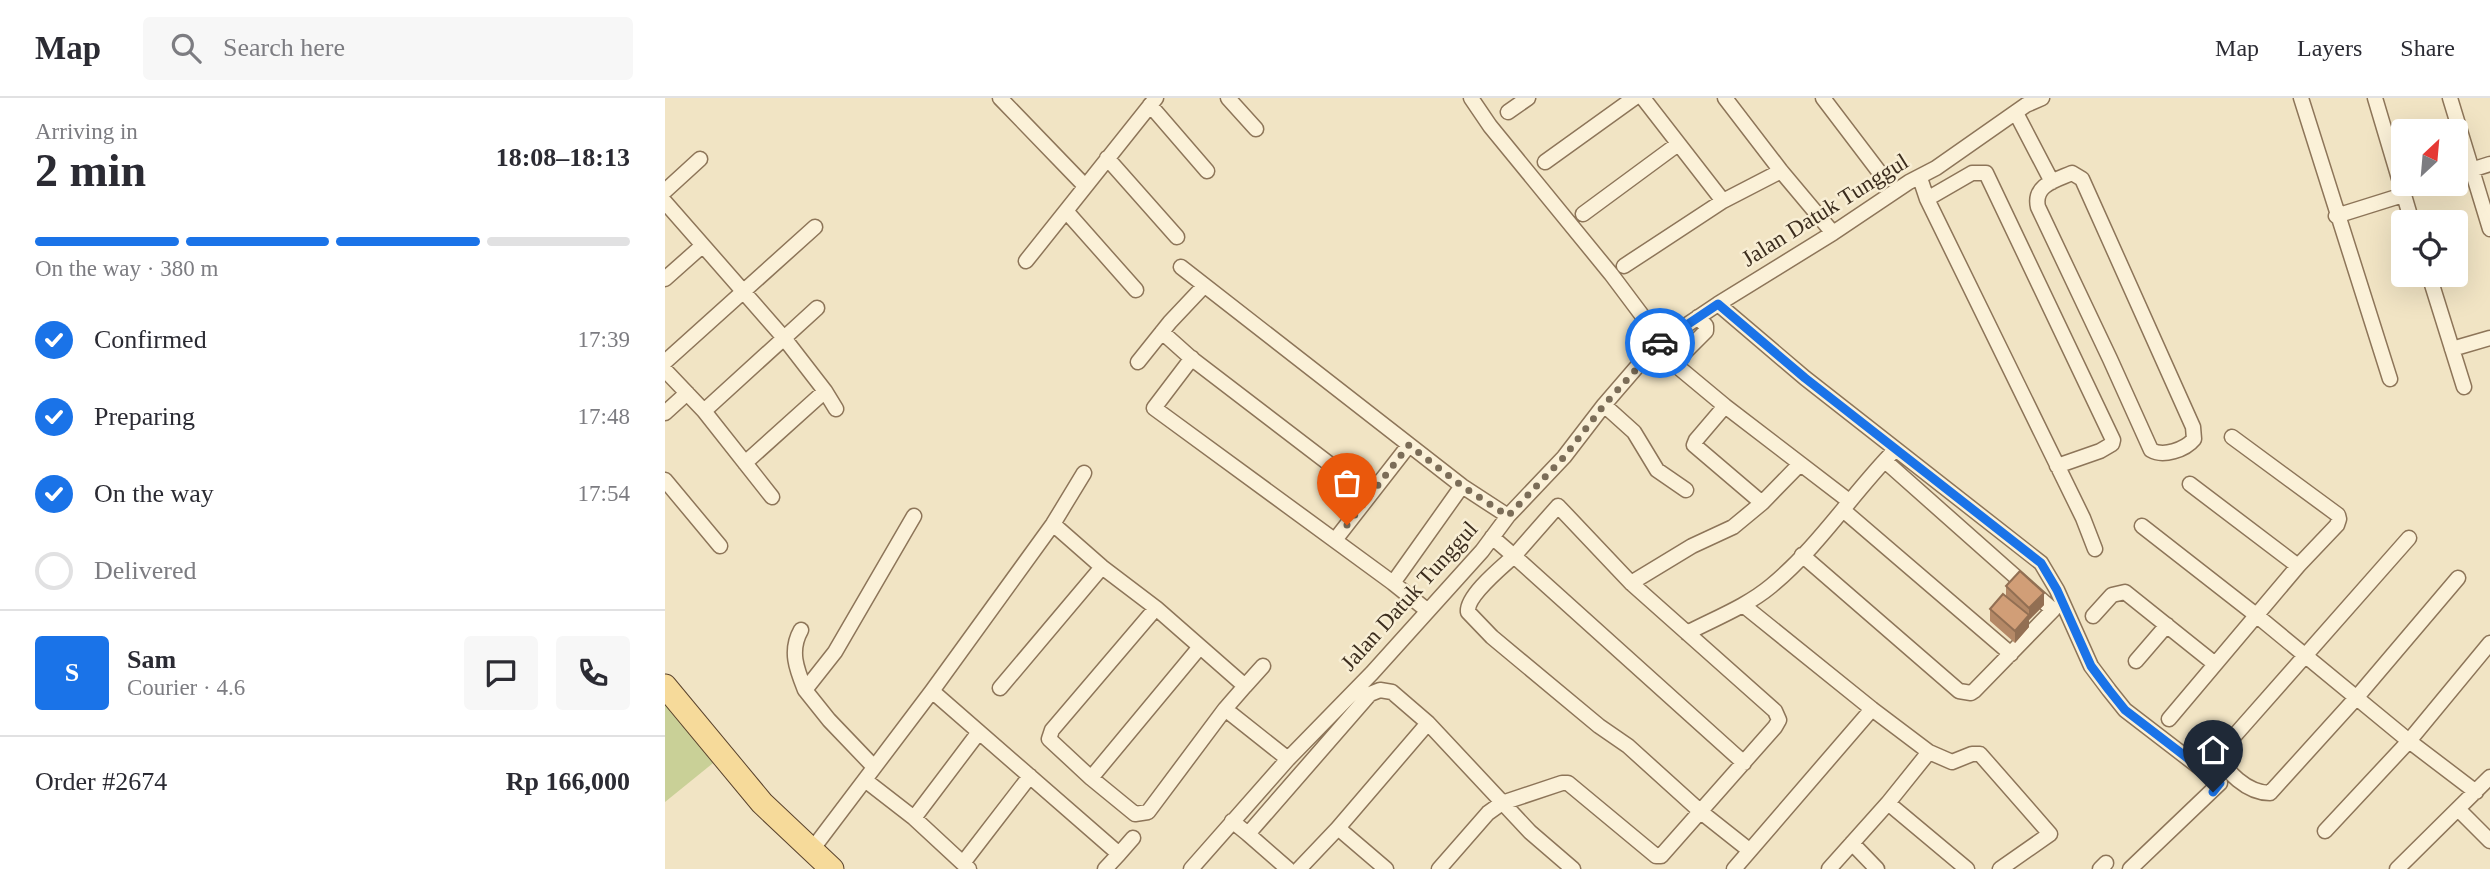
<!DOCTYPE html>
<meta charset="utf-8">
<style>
:root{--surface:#fff;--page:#f7f7f7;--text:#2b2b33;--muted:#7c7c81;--line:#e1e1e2;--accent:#1a73e8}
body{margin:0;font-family:Georgia,serif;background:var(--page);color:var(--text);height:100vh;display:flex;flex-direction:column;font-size:26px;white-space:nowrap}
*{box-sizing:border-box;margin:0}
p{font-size:23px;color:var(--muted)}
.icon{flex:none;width:38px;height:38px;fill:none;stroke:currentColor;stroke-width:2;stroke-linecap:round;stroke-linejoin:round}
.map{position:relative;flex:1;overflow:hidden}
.panel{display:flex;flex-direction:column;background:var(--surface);width:665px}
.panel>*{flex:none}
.needle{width:46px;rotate:26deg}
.controls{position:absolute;left:1726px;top:21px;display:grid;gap:14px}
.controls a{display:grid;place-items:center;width:77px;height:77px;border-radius:7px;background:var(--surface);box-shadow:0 7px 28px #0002;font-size:35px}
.pin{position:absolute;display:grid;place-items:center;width:60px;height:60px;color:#fff;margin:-72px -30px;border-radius:50% 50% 50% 0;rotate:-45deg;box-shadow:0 0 7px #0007}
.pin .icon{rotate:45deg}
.courier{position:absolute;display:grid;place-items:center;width:70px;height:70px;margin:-35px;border:5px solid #1a73e8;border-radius:50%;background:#fff;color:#222;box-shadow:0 2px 9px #0007}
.overview em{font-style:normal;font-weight:800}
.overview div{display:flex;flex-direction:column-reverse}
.overview{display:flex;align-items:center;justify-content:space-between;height:119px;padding:0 35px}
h1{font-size:46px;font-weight:800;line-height:52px}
.bar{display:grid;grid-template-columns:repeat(4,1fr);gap:10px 7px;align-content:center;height:84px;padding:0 35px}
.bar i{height:9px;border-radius:5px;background:var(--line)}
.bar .on{background:var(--accent)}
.bar p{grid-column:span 4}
.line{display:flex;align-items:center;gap:18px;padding:0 35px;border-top:2px solid var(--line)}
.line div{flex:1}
.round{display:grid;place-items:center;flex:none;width:74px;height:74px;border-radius:7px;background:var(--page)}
ol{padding:0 35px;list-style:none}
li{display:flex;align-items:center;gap:21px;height:77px}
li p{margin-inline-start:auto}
li .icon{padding:7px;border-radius:50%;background:var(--accent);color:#fff;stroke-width:4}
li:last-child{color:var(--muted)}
li i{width:38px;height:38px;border:4px solid var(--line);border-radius:50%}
header{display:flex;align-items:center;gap:42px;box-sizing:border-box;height:98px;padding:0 35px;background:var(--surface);border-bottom:2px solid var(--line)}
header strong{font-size:33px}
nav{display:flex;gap:38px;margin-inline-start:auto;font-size:24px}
.search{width:490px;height:63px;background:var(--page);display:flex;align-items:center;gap:18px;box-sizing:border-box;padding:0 24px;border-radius:7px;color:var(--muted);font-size:26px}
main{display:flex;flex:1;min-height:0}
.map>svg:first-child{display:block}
.green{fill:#c9d097}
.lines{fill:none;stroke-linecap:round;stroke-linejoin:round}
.minor-casing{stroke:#8d7559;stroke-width:17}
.primary-casing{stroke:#5a432d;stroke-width:25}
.minor{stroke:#fbf1d8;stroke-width:14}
.primary{stroke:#f6da9a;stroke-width:23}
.wall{fill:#b48866}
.shaded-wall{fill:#926f53}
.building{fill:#d19e77;stroke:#926f53;stroke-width:2}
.done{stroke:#7b6d58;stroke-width:7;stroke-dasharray:0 12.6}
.route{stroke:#1a73e8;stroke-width:9}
.labels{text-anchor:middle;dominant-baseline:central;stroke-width:5;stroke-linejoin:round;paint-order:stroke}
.street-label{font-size:23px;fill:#3c2d1e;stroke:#f8eed4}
</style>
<header>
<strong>Map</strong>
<div class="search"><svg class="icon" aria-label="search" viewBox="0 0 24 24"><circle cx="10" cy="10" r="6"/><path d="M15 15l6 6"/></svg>Search here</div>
<nav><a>Map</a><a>Layers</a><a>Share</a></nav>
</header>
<main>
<section class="panel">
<div class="overview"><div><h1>2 min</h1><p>Arriving in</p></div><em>18:08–18:13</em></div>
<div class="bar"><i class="on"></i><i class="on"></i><i class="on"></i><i></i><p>On the way · 380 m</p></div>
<ol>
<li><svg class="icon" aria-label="check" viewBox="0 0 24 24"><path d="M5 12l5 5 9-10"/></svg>Confirmed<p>17:39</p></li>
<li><svg class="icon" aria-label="check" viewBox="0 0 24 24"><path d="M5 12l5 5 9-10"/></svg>Preparing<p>17:48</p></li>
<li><svg class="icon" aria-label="check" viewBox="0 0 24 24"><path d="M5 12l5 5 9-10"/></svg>On the way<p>17:54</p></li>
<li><i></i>Delivered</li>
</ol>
<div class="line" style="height:126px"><b class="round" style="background:var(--accent);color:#fff">S</b><div><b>Sam</b><p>Courier · 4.6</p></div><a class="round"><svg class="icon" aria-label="chat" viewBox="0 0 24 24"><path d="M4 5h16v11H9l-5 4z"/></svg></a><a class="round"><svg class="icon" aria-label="phone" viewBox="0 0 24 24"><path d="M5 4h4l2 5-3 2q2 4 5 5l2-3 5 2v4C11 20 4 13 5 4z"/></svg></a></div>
<div class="line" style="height:91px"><div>Order #2674</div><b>Rp 166,000</b></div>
</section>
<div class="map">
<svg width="1825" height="771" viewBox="0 0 1825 771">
<rect width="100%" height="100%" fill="#f1e4c4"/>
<path class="green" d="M0,587L58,657L0,704Z"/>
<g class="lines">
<defs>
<path id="minor" d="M335,0L420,88
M563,0L591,31
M806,0L825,28L946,176L997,244
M978,0L1058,103
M1060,0L1116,73L1168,135
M1158,0L1215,75
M1636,0L1725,281
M1710,0L1747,124
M1785,0L1825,131
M485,7L542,73
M843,14L863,0
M1351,15L1387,84
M442,60L512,139
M880,64L969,0
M1806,72L1825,66
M1407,75L1417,81L1528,329L1529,341C1520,352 1498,359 1486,352L1445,261L1373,109C1368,87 1391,82 1407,75Z
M1255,80L1262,101L1418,420L1430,451
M0,93L35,61
M1262,101L1307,75H1321L1448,342L1447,346L1435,353L1392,368
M0,104L119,240L160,293L171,311
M401,113L471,192
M918,116L1013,46
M1671,118L1738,97
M361,163L491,0
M959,168L1058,103L1116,73
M516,169L797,388L728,485
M1764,177L1799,289
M0,181L37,148
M1053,206L1140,280L1376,465L1392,492L1426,568L1444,592L1460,612L1555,685L1465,771
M497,234L526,260L705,397
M989,249L1060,308L1184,403
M1787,251L1825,240
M527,260L489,310L728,485L763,513
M0,264L150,129
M473,264L505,224L539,188
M1008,266L1041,233V228L1033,219
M0,272L39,313L107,399
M939,307L969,334L992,372L1021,392
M1060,308L1031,342L1029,347L1090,399L1097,405L1135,366
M39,313L152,210
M0,315L22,295
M80,365L160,293
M0,382L55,448
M1525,386L1633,468
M797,388L843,418
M1178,412L1346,556
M388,426L437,469L491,510L580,588L560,611L623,661
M1477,428L1591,517L1744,643L1811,694
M827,439L849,458C837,469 801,498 803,514L827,539L934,628L963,648L1036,714L1084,752
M1744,440L1556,653C1557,674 1584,695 1605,695L1692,599L1793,480
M670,442L744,347
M1137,457L1294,593L1306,595L1309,593L1388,512L1220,363
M966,485L1027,448L1068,429L1097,405
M1078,507L1207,611L1264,654L1223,705
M491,510L387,632L384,641L426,680L470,716L483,714L560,611
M1428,518L1447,497L1460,494L1550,566
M136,532C124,553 132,572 140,592
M1022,535C1051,520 1082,508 1106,488C1152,450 1185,399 1225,357
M1471,563L1502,527
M580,588L598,568
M335,590L437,469
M267,593L454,756L440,771
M1504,621L1633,468L1672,427L1674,421L1673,417L1567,339
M1264,654L1287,664L1307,656H1315L1385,736L1335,771
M209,669L164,622L140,592L170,554L249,418
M426,680L534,550
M200,682L249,720L304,771
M1793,711L1825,743
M249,720L314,634
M567,723L583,736L705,596L715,592L727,594L763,625L865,734L908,771
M673,730L721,771
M1660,733L1744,643L1825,545
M583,736L623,771
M1187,745L1212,771
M146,753L267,593L388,426L419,375
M454,756L468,740
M298,765L365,678
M526,771L623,661L707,575L817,453L843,418L899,359L939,307L989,249L1053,206L1168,135L1244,84L1271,70L1361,7L1377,0
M634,771L673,730L763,625
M774,771L823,715L837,705L897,685H903L991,758H996L1110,629L1114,622L1110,613L966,485L893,408L849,458L1079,665
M1069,771L1207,611
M1164,771L1223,705L1302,771
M1435,771L1441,765
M1732,771L1825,679"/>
<path id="primary" d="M0,588L97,705L167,771"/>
</defs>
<use href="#minor" class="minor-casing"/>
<use href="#primary" class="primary-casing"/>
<use href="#minor" class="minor"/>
<use href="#primary" class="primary"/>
</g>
<path class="wall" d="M1341,488L1379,507L1364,522V529L1350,545L1325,523V511L1341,498Z"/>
<path class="shaded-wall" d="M1379,495V507L1364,522V510Z
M1364,517V529L1350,545V533Z"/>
<path class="building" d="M1355,473L1379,495L1364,510L1341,488Z
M1338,496L1364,517L1350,533L1325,511Z"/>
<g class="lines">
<path class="done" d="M682,427L744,347L797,388L843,418L899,359L939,307L995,245"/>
<path class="route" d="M995,245L1053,206L1140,280L1376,465L1392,492L1426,568L1444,592L1460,612L1555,685L1548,694"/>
</g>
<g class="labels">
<g class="street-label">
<text transform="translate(1160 112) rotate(-32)">Jalan Datuk Tunggul</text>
<text transform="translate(744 498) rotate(-48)">Jalan Datuk Tunggul</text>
</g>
</g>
</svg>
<div class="controls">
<a><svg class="needle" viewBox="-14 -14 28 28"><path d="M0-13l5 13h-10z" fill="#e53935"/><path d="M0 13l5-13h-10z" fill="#7c7c81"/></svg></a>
<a><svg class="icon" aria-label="locate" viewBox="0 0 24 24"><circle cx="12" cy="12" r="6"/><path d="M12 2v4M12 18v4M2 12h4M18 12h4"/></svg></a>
</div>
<div class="pin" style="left:682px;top:427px;background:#ea580c"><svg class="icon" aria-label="bag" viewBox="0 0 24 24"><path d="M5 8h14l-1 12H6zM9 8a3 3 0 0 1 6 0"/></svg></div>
<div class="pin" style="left:1548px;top:694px;background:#1f2937"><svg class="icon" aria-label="home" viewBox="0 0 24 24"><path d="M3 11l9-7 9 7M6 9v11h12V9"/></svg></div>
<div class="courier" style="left:995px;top:245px"><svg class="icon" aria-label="car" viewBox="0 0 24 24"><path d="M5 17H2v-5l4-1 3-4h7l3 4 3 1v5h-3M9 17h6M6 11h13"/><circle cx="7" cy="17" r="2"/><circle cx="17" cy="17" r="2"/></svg></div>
</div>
</main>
